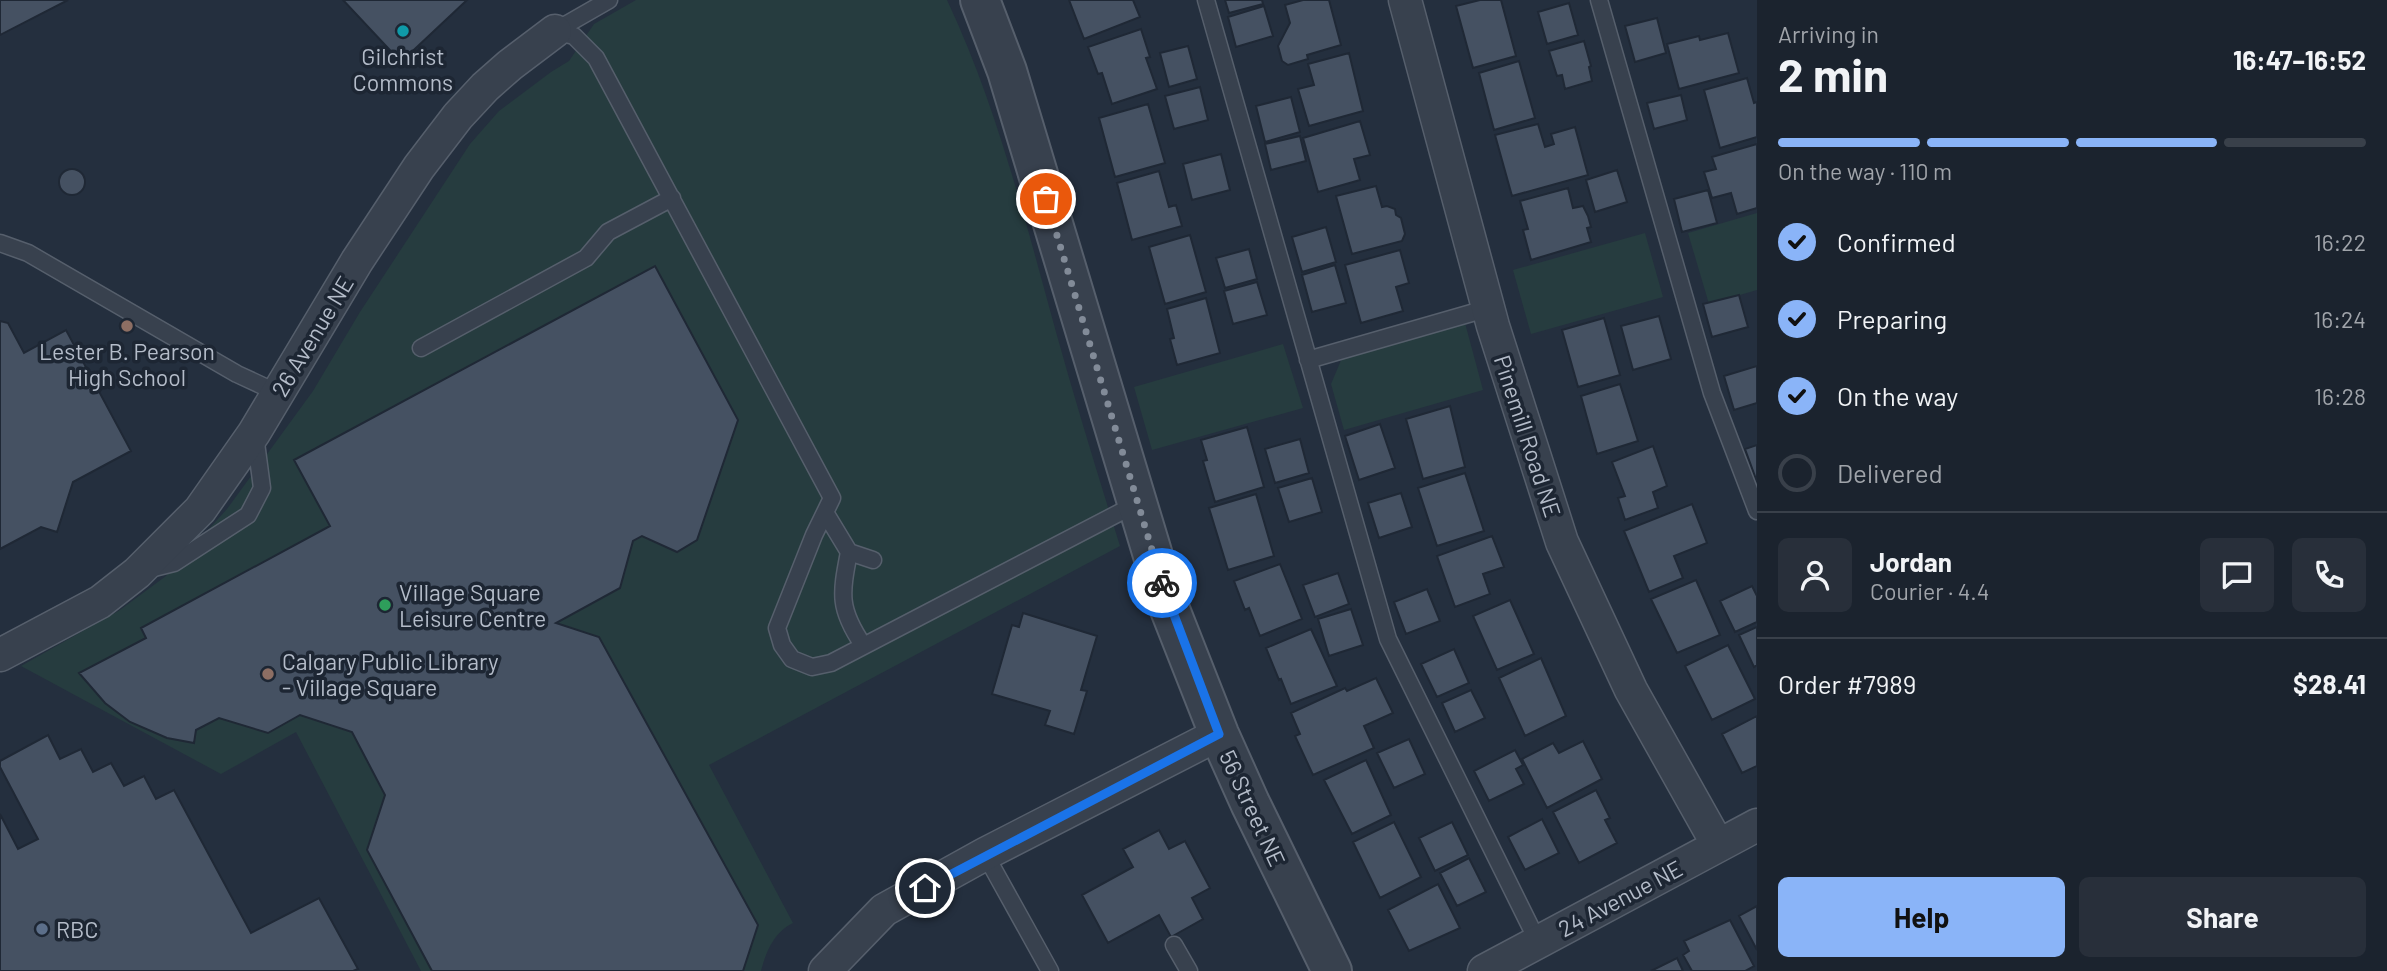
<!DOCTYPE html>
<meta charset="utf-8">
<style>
:root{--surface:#1b232e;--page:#282f3a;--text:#f1f3f6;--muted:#a0a4aa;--line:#39404a;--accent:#8ab4f8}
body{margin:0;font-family:Barlow,sans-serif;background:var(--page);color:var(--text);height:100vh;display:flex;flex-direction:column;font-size:26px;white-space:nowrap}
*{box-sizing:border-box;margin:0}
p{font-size:23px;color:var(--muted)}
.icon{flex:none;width:38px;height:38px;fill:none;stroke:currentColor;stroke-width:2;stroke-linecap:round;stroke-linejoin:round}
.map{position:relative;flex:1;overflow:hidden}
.sheet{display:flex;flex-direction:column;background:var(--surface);width:630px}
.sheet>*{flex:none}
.pin{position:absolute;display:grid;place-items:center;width:60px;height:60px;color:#fff;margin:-30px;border:4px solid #fff;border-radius:50%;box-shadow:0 2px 7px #0007}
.courier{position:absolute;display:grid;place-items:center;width:70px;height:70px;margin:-35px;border:5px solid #1a73e8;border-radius:50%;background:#fff;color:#222;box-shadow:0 2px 9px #0007}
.overview em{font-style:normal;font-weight:700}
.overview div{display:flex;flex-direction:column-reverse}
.overview{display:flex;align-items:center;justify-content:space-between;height:119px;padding:0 21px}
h1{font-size:46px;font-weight:700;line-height:52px}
.bar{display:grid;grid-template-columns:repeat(4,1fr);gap:10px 7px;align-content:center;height:84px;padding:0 21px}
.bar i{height:9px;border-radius:5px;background:var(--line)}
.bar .active{background:var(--accent)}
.bar p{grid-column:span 4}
.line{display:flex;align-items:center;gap:18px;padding:0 21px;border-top:2px solid var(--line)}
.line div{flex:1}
.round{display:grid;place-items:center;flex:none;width:74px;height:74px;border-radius:10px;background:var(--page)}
ol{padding:0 21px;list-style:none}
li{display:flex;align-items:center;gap:21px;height:77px}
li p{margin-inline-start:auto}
li .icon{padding:7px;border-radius:50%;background:var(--accent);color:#111;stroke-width:4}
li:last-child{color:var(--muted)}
li i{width:38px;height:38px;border:4px solid var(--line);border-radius:50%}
.cta{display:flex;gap:14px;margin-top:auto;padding:14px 21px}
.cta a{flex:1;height:80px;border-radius:10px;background:var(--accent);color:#111;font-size:28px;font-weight:700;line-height:80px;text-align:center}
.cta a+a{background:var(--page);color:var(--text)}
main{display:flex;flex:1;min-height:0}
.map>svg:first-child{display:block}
.green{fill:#263c3f}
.building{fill:#455162;stroke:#1f2835;stroke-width:2}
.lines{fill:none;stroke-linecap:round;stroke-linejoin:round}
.service-casing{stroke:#565f6c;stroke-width:19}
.minor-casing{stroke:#565f6c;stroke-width:35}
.tertiary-casing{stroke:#565f6c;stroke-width:42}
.service{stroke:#38414e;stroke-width:16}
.minor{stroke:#38414e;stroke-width:32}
.tertiary{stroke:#38414e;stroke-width:38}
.done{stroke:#828b98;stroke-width:7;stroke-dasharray:0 12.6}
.route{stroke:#1a73e8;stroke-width:9}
.culture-dot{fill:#0f9aa8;stroke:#1d2633;stroke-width:2.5}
.education-dot{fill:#8d6e63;stroke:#1d2633;stroke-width:2.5}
.leisure-dot{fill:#2e9e5b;stroke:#1d2633;stroke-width:2.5}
.service-dot{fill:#5c6f8a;stroke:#1d2633;stroke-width:2.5}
.labels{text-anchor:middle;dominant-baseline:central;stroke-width:7;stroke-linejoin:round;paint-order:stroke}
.poi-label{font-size:23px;fill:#b4bcc9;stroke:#1d2633;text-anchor:start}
.street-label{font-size:23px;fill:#b4bcc9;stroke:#1d2633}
</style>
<main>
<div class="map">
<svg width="1757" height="971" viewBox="0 0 1757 971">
<rect width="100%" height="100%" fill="#242f3e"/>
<path class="green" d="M636,0H947C997,106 1025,220 1056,332C1076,404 1098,475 1120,546L709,765L793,923C774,932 766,952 761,971H421L296,732L221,774L21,666L120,610L166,576L227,509L313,391L360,312L470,144L499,111L551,72L569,61L594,24Z
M1757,213V290L1709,304L1688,233Z
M1645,233L1663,297L1531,334L1513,270Z
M1465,323L1483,390L1344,430L1331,384L1342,358Z
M1283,344L1303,408L1152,450L1134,387Z"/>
<path class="building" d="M0,0H68L0,35Z
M343,0H467L401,62Z
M1069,0H1133L1140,17L1084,39Z
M1225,0H1262L1263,4L1229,13Z
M1303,0H1329L1341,45L1307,55L1308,59L1288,65L1282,61L1278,46L1290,23L1285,5Z
M1480,0H1501L1516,56L1473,68L1456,6Z
M1569,3L1578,35L1547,44L1538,12Z
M1264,6L1273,36L1236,47L1228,17Z
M1657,18L1666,53L1635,62L1625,26Z
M1141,29L1150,57L1146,58L1157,89L1112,104L1102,73L1098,74L1088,47Z
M1728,33L1739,73L1679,89L1667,44L1699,36L1700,40Z
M1584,41L1591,66L1589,67L1592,81L1565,89L1562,75L1557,76L1549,51Z
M1188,46L1197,79L1169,87L1160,53Z
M1349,53L1363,111L1309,126L1298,89L1314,85L1308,64Z
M1519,61L1535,118L1494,130L1479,73Z
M1747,78L1754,103L1757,102V137L1720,148L1704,90Z
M1200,87L1208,120L1174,129L1165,96Z
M1681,95L1687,120L1654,129L1647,103Z
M1291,97L1300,132L1265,142L1256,106Z
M1148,104L1165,163L1115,177L1099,118Z
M1360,121L1370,155L1354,159L1360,180L1318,192L1303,138Z
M1538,124L1545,147L1554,144L1551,134L1575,127L1588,175L1512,196L1495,135Z
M1300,136L1306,161L1271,170L1265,144Z
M1757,144V208L1737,214L1731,193L1712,198L1704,172L1716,169L1712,157Z
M1221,154L1230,190L1192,200L1183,164Z
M59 182a13 13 0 1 1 26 0a13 13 0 1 1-26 0Z
M1617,170L1627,202L1595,212L1586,180Z
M1159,171L1169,207L1176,205L1182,226L1132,240L1117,183Z
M1376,186L1382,207L1387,206L1395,209L1396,215L1401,218L1405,234L1402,241L1352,254L1336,196Z
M1568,188L1573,208L1583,206L1588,216L1591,227L1587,228L1591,242L1531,260L1523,230L1528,229L1520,201Z
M1708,190L1717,223L1682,232L1674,199Z
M1326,227L1336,262L1302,272L1292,237Z
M1190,235L1206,292L1165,304L1149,247Z
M1249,249L1257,279L1225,288L1216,258Z
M1400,250L1409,283L1396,287L1403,311L1361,323L1345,265Z
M1335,265L1346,303L1312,312L1302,275Z
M655,266L738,420L697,540L677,552L642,536L633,541L620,588L556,623L599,637L758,925L743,971H432L367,850L385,795L352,732L300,715L268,733L219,718L196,730L194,743L167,738L130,722L105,703L79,673L146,638L141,628L330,526L294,460Z
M1257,282L1267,315L1233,324L1224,291Z
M1739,295L1748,327L1712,337L1703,304Z
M1206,298L1220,353L1177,365L1170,339L1174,338L1167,309Z
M1659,316L1671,359L1633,370L1621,326Z
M1604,318L1620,375L1578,387L1562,330Z
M0,321L8,323L24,353L66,330L131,451L73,482L57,532L41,527L0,549Z
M1757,366V403L1734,410L1724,376Z
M1620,384L1638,441L1597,454L1581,396Z
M1450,406L1465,467L1423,479L1406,419Z
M1380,424L1395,468L1359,480L1345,436Z
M1247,427L1264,487L1215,502L1203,461L1207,460L1201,440Z
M1300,439L1309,473L1275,483L1265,449Z
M1757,445V482L1745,449Z
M1653,446L1667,486L1653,492L1658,508L1625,520L1618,498L1625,496L1612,462Z
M1465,473L1484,531L1437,546L1418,488Z
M1312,478L1322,512L1289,522L1278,488Z
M1401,493L1412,527L1379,538L1368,503Z
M1256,494L1274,556L1228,570L1209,508Z
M1692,504L1707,543L1674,556L1683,578L1649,592L1624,531Z
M1492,536L1504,567L1483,574L1490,594L1455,607L1437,556Z
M1280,564L1302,619L1260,636L1249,608L1245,610L1234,581Z
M1338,573L1349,604L1315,617L1303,585Z
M1696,580L1720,635L1677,653L1651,599Z
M1752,586L1757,596V622L1735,632L1720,601Z
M1427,589L1440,621L1406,634L1394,602Z
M1510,600L1534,654L1497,670L1473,616Z
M1351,609L1363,645L1329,656L1318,619Z
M1023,613L1097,636L1081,690L1087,691L1074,734L1045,725L1050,711L992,694L1012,625L1019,627Z
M1757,627V665L1754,667L1739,635Z
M1311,629L1337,686L1291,704L1281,679L1279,680L1266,648Z
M1728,645L1755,699L1712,720L1685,666Z
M1454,649L1469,683L1437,697L1421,664Z
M1541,658L1566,716L1525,736L1499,678Z
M1376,678L1393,713L1364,726L1374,748L1313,775L1295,736L1300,734L1291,713L1345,688L1347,691Z
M1471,690L1485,718L1455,732L1442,703Z
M1757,716V766L1742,773L1722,734Z
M48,735L60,759L81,749L93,772L111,763L124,786L144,776L156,799L174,790L251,933L319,898L358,969L353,971H0V814L18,849L38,839L0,767V761Z
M1409,739L1425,774L1394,788L1377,753Z
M1583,741L1602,779L1547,808L1522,759L1553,743L1559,753Z
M1515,750L1523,765L1516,769L1524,784L1489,801L1474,771Z
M1366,760L1391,815L1352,834L1324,780Z
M1596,790L1610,818L1605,820L1617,843L1579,863L1553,812Z
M1542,819L1559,853L1525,870L1508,837Z
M1394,822L1421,877L1380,898L1353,842Z
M1452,822L1468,855L1435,871L1419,838Z
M1159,830L1169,849L1185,841L1210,888L1192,898L1203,919L1171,937L1159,915L1108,943L1082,895L1133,867L1123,849Z
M1469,858L1486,892L1457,906L1440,873Z
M1438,884L1460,928L1409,951L1388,910Z
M1757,906V950L1739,916Z
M1730,920L1754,966L1745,971H1692L1683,955L1689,951L1684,941Z
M1677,958L1683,971H1651Z"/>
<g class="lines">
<defs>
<path id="service" d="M1206,0L1388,639L1538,942
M1599,0L1712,393L1757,511
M555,31L574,36L596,58L832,498L814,535L777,628L782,645L792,659L812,667L831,663L1138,503
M555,31L609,0
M0,243L28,253L237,374L278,393
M421,348L586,258L608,232L672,198
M1308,360L1489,308
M826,514L849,552L873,560
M849,552C841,594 838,608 863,645
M146,570L174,563L248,515L262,488L255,435
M985,854L1050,971
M1174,945L1189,971"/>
<path id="minor" d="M1405,0L1493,326L1562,542L1631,690L1718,845
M0,655L100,602L137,573L200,510L254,433L357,261L419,167L458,116L485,87L510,65L555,31
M825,971L884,910L985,854L1219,734
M1484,971L1757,825"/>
<path id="tertiary" d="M980,0L1007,71L1167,602L1219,734L1250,803L1332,971"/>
</defs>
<use href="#service" class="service-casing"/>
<use href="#minor" class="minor-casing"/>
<use href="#tertiary" class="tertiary-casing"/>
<use href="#service" class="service"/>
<use href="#minor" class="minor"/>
<use href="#tertiary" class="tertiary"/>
</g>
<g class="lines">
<path class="done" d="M1046,199L1162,583"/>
<path class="route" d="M925,888L1219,734L1162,583"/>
</g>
<circle class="culture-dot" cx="403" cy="31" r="7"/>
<g class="education-dot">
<circle cx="127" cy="326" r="7"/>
<circle cx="268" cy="674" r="7"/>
</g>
<circle class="leisure-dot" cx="385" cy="605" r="7"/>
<circle class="service-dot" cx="42" cy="929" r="7"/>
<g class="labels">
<g class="poi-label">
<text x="403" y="56" text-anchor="middle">Gilchrist<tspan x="403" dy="26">Commons</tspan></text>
<text x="127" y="351" text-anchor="middle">Lester B. Pearson<tspan x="127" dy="26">High School</tspan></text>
<text x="399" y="592">Village Square<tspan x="399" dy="26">Leisure Centre</tspan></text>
<text x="282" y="661">Calgary Public Library<tspan x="282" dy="26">- Village Square</tspan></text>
<text x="56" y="929">RBC</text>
</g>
<g class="street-label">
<text transform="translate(312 336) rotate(-59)">26 Avenue NE</text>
<text transform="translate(1528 436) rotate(72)">Pinemill Road NE</text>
<text transform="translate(1253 808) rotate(65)">56 Street NE</text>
<text transform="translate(1620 898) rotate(-28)">24 Avenue NE</text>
</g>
</g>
</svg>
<div class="pin" style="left:1046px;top:199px;background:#ea580c"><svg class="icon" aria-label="bag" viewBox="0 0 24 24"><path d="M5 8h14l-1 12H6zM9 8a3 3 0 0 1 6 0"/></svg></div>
<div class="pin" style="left:925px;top:888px;background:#1f2937"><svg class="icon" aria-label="home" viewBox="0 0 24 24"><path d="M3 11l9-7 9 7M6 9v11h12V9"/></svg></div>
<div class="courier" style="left:1162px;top:583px"><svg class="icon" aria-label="bike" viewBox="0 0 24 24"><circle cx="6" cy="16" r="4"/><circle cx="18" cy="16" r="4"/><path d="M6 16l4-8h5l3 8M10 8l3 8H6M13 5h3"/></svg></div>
</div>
<section class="sheet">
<div class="overview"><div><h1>2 min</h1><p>Arriving in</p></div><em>16:47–16:52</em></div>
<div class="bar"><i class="active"></i><i class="active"></i><i class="active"></i><i></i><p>On the way · 110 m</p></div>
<ol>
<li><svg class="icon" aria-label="check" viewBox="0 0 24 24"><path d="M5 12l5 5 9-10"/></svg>Confirmed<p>16:22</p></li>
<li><svg class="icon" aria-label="check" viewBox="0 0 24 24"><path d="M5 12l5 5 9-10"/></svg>Preparing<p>16:24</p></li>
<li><svg class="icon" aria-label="check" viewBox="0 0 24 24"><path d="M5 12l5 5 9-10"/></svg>On the way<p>16:28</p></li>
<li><i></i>Delivered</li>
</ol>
<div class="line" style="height:126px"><a class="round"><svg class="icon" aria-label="person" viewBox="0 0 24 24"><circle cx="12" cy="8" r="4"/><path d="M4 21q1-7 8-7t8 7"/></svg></a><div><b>Jordan</b><p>Courier · 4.4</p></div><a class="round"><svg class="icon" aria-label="chat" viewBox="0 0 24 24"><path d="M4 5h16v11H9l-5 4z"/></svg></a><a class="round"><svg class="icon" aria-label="phone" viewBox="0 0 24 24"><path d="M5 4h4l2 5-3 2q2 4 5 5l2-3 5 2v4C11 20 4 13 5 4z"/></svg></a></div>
<div class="line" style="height:91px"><div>Order #7989</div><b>$28.41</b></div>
<div class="cta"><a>Help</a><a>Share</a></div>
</section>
</main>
